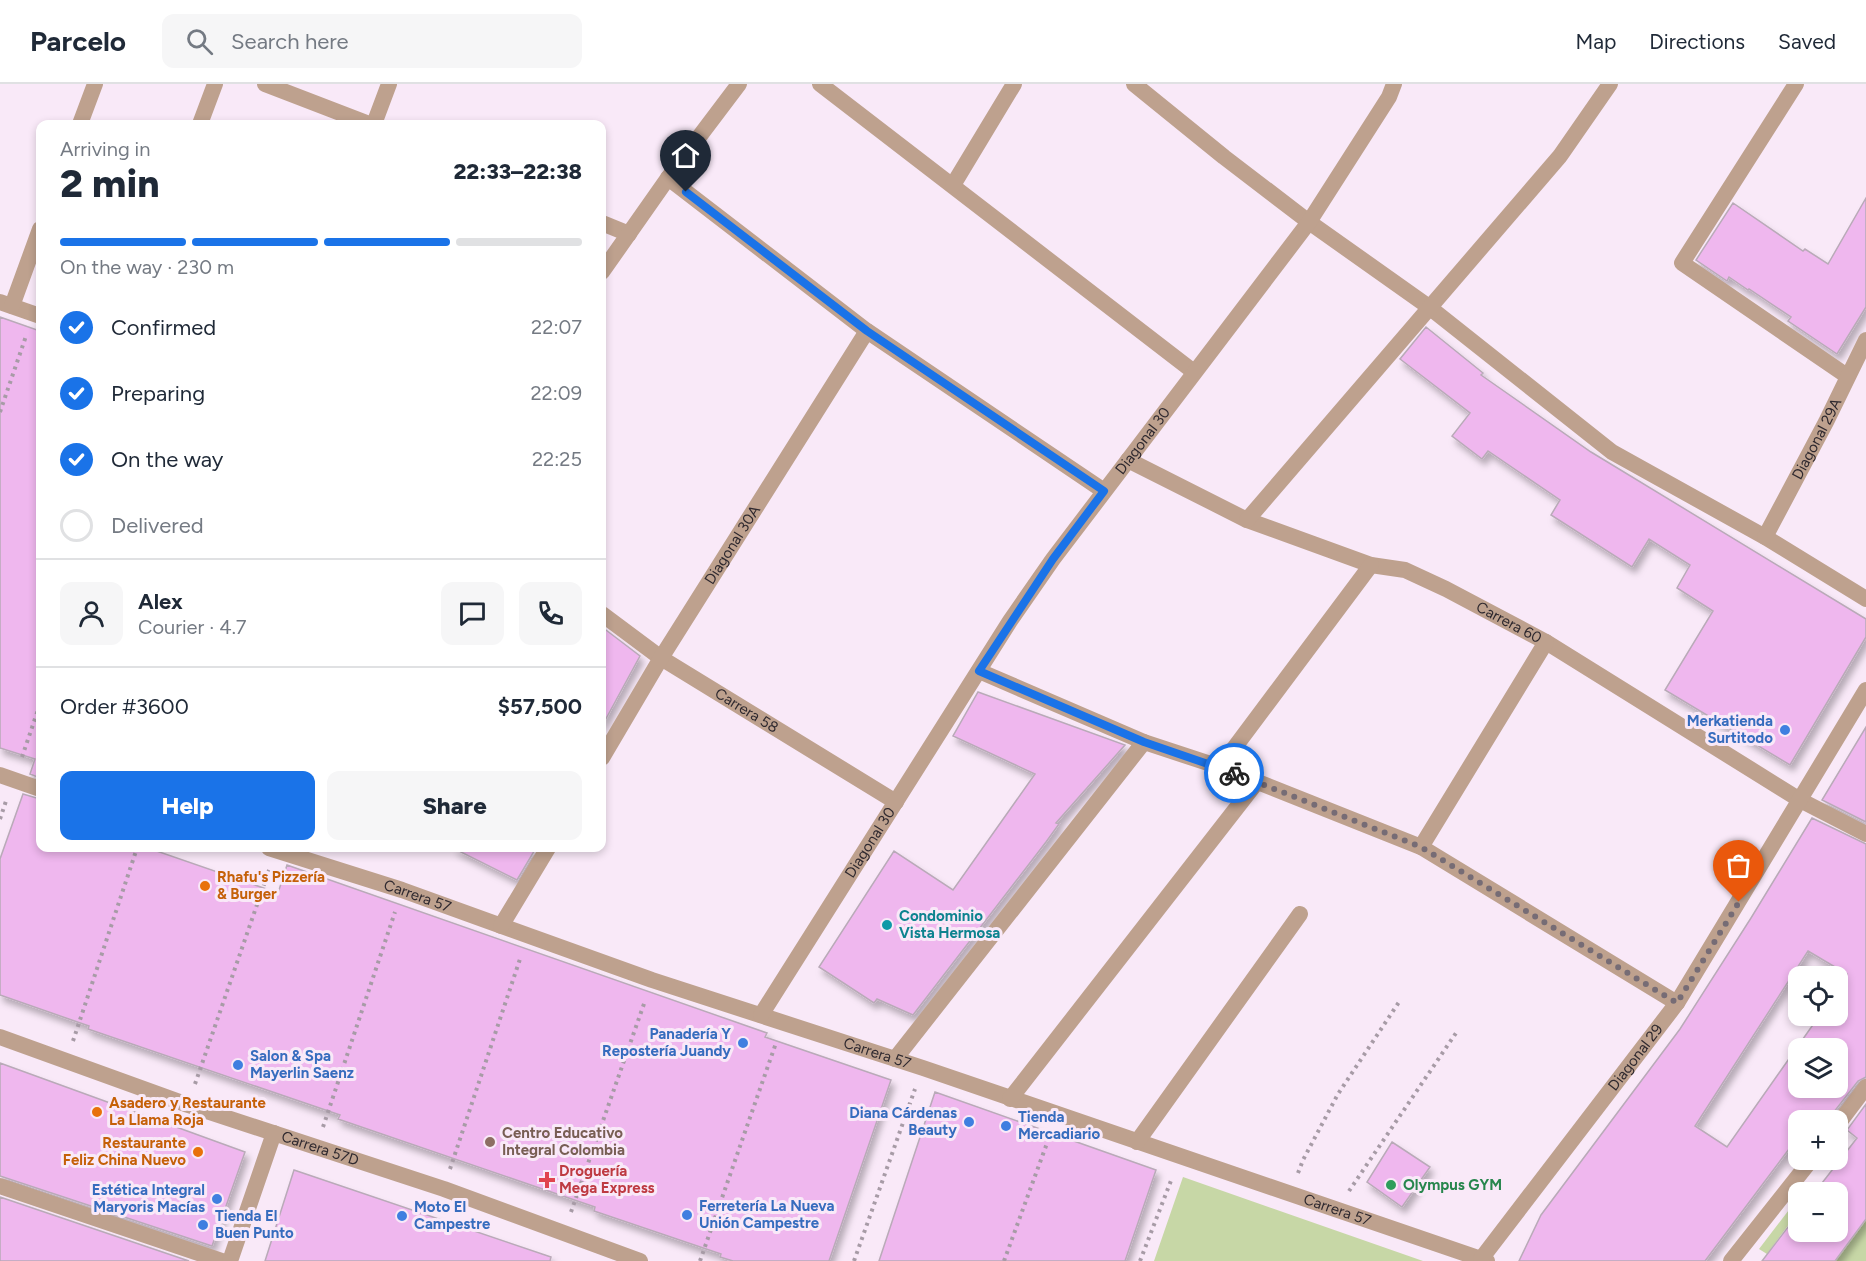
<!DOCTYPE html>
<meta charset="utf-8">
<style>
:root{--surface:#fff;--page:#f6f6f7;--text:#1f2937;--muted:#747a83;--line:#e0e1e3;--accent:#1a73e8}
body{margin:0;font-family:Figtree,sans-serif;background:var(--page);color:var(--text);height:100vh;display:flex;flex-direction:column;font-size:22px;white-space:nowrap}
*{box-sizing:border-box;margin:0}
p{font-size:20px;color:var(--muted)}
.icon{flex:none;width:33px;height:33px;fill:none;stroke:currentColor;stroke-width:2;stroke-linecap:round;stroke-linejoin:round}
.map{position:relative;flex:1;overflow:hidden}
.drawer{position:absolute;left:36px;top:36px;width:570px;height:732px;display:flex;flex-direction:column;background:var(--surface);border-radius:12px;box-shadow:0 3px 9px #0003}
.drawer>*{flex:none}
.buttons{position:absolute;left:1788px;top:882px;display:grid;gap:12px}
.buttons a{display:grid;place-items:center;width:60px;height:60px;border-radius:12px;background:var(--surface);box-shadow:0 3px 9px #0003;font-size:30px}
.pin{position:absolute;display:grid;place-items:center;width:51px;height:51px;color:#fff;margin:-62px -26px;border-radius:50% 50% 50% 0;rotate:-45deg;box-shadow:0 0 6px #0007}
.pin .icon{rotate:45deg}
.courier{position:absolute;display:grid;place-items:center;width:60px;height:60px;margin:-30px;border:4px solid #1a73e8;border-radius:50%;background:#fff;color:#222;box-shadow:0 2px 8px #0007}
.head em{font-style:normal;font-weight:800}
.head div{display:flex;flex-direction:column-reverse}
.head{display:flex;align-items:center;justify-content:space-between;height:102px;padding:0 24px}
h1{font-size:39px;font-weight:800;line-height:45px}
.bar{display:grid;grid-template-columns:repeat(4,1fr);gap:9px 6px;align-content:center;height:72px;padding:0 24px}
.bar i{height:8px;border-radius:4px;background:var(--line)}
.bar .on{background:var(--accent)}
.bar p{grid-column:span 4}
.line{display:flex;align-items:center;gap:15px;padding:0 24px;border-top:2px solid var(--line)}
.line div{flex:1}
.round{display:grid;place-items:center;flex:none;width:63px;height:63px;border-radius:12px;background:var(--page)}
ol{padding:0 24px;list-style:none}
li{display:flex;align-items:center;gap:18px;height:66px}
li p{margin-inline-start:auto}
li .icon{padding:6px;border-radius:50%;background:var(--accent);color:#fff;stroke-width:4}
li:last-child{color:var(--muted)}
li i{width:33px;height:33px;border:3px solid var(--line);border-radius:50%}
.primary-button{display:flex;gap:12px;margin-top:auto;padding:12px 24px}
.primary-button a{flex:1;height:69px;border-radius:12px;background:var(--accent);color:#fff;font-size:24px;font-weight:800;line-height:69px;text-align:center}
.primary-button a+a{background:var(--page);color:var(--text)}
header{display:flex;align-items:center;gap:36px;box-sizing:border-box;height:84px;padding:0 30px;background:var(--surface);border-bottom:2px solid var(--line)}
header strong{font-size:28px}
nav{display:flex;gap:33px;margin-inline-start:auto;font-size:21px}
.search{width:420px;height:54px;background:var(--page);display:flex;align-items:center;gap:15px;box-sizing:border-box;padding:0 21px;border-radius:12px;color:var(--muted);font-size:22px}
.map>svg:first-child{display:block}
.green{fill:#c7d7a6}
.building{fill:#efb7ee;stroke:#b9aab8;stroke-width:1.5;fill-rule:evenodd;filter:url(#shadow)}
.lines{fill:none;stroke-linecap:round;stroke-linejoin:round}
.path{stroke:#a79ba6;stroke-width:4;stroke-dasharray:3 4.5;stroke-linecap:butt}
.service{stroke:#bea18e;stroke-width:16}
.minor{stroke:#bea18e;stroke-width:16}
.done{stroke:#766c75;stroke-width:6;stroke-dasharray:0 10.8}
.route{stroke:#1a73e8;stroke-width:8}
.shop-dot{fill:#3f7fe0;stroke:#f9e9f8;stroke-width:2}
.food-dot{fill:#e8710a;stroke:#f9e9f8;stroke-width:2}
.culture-dot{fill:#0f9aa8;stroke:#f9e9f8;stroke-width:2}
.education-dot{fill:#8d6e63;stroke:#f9e9f8;stroke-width:2}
.health-dot{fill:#e0444e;stroke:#f9e9f8;stroke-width:2}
.leisure-dot{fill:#2e9e5b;stroke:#f9e9f8;stroke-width:2}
.labels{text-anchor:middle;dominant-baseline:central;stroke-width:6;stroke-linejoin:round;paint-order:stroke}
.street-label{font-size:15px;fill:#2f292f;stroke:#f9e9f8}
.shop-label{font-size:15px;font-weight:bold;fill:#366cbe;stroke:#f9e9f8;text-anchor:start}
.food-label{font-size:15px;font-weight:bold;fill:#c56008;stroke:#f9e9f8;text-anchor:start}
.culture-label{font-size:15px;font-weight:bold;fill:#0d838f;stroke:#f9e9f8;text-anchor:start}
.education-label{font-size:15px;font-weight:bold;fill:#785e54;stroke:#f9e9f8;text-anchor:start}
.health-label{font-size:15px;font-weight:bold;fill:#be3a42;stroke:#f9e9f8;text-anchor:start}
.leisure-label{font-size:15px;font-weight:bold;fill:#27864d;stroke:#f9e9f8;text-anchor:start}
</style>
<header>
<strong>Parcelo</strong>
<div class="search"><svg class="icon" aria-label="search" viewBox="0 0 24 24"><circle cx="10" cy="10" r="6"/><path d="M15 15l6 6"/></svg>Search here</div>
<nav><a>Map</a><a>Directions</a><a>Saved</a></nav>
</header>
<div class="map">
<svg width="1866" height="1177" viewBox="0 0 1866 1177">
<defs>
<filter id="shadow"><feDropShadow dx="3.5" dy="6" stdDeviation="3" flood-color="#0004"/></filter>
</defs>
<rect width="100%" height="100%" fill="#f9e9f8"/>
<path class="green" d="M1183,1093L1423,1177H1154Z
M1798,1114V1128L1767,1170L1759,1165Z
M1866,1136V1177H1835Z"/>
<path class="building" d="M1866,114V223L1837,270L1788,237L1791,233L1749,205L1748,206L1729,193L1727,197L1696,176L1733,119L1803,167L1805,165L1828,180Z
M0,233L40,247V694L30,690L35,675L0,664Z
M1426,243L1483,289L1481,291L1591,368L1866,535V553L1790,681L1665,606L1713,527L1677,504L1690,481L1649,455L1632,483L1551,431L1560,416L1488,367L1482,375L1452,352L1470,329L1400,275Z
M602,543L640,572L602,642Z
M978,608L1125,661L1056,739L1059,740L1046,758L913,931L877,915L874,919L819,883L894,767L953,806L1035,690L953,652Z
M1866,643V738L1822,716Z
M23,710L40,715V764H148L278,809L287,781L767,949L765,953L891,996L829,1177H733L720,1173L721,1170L594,1127L595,1123L338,1035L340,1031L88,945L89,942L0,911V775Z
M1812,734L1866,760V993L1858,997L1830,1033L1823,1027L1816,1036H1798V1059L1792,1067L1789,1065L1705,1177H1519L1541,1131L1680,945L1751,834ZM1808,867L1847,890L1838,905V932H1821L1818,936L1817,935L1727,1063L1695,1042ZM1798,964H1838V1004H1798Z
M453,764H536L517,796Z
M0,979L245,1068L212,1162L0,1092Z
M935,1008L1156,1086L1125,1177H879Z
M1866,1020V1135L1835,1177H1762L1798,1130V1148H1838V1108H1815L1857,1054L1847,1046Z
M1392,1058L1430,1083L1402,1123L1367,1098Z
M294,1086L551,1173L550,1177H265Z
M0,1113L189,1177H0Z"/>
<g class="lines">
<path class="path" d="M0,328L26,252
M22,673L40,620
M0,735L6,717
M73,957L137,764
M195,1000L269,786
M323,1043L395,828
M450,1085L521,872
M1298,1089L1303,1076L1338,1010L1399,918
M1349,1107L1456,949
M571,1128L645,917
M700,1177L776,959
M854,1177L915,1005
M1004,1177L1050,1051
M1140,1177L1172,1094"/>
<path class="service" d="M1796,0L1682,179L1847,292"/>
<g class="minor">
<path d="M265,0L369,40"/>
<path d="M820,0L1194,288"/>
<path d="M1134,0L1224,73L1309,138L1429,223L1612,368L1765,453L1866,515"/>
<path d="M80,40L95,0"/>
<path d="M200,40L215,0"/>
<path d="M374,40L389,0"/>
<path d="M668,94L867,247L1104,407"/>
<path d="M953,101L1014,0"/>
<path d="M602,139L629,150"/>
<path d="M602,188L668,94L739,0"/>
<path d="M0,218L40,232"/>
<path d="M12,222L40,145"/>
<path id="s1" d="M1128,376L1247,436L1371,481L1405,486L1446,505L1546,558L1800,716L1866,750"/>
<path d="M1247,436L1560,72L1610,0"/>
<path id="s2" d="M1765,453L1826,338L1866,256"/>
<path id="s3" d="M602,530L661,574L896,718"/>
<path d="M979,587L1144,658L1220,683L1421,763L1677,919"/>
<path id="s4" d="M602,674L661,574L867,247"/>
<path d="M1220,683L1371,481"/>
<path d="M0,691L40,705"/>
<path d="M1421,763L1546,558"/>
<path id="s5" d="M269,764L402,806L652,896L923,984L1487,1177"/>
<path d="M501,842L548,764"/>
<path id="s6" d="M761,931L1010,537L1053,475L1309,138L1389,13L1394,0"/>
<path id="s7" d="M0,953L188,1021L444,1105L640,1177"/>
<path d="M895,975L1144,658"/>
<path d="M1010,1015L1256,699"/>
<path d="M1838,1040L1866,1003"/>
<path d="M1137,1058L1300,830"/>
<path d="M0,1102L222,1177"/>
<path id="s8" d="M1481,1175L1677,919L1866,606"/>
<path d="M230,1177L274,1049"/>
<path d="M1731,1177L1811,1076"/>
</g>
</g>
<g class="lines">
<path class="done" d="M1234,689L1421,763L1677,919L1739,818"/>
<path class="route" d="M686,108L867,247L1104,407L1053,475L979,587L1144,658L1234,689"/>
</g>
<g class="shop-dot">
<circle cx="1785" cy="646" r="6"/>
<circle cx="743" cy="959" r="6"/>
<circle cx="238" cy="981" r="6"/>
<circle cx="969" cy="1038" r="6"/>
<circle cx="1006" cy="1042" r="6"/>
<circle cx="217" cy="1115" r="6"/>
<circle cx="687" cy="1131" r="6"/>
<circle cx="402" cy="1132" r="6"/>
<circle cx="203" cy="1141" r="6"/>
</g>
<g class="food-dot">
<circle cx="205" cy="802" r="6"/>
<circle cx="97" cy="1028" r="6"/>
<circle cx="198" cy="1068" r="6"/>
</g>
<circle class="culture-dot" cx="887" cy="841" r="6"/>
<circle class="education-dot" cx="490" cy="1058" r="6"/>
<path class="health-dot" d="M544 1087h6v6h6v6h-6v6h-6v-6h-6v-6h6z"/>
<circle class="leisure-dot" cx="1391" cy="1101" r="6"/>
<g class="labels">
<g class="street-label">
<text stroke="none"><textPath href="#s2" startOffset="111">Diagonal 29A</textPath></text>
<text stroke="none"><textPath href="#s6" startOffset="690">Diagonal 30</textPath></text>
<text stroke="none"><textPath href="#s4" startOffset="250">Diagonal 30A</textPath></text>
<text stroke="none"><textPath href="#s1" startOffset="416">Carrera 60</textPath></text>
<text stroke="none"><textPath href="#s3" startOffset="174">Carrera 58</textPath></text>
<text stroke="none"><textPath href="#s6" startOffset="204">Diagonal 30</textPath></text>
<text stroke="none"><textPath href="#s5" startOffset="156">Carrera 57</textPath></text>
<text stroke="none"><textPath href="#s5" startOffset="642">Carrera 57</textPath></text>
<text stroke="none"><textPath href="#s8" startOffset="254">Diagonal 29</textPath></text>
<text stroke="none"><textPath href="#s7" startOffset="339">Carrera 57D</textPath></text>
<text stroke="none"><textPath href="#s5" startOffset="1128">Carrera 57</textPath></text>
</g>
<g class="shop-label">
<text x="1773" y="637" text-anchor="end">Merkatienda<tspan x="1773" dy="17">Surtitodo</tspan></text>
<text x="731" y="950" text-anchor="end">Panadería Y<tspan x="731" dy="17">Repostería Juandy</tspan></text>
<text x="250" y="972">Salon &amp; Spa<tspan x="250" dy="17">Mayerlin Saenz</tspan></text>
<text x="957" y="1029" text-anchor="end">Diana Cárdenas<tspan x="957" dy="17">Beauty</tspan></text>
<text x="1018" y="1033">Tienda<tspan x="1018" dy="17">Mercadiario</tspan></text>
<text x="205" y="1106" text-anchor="end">Estética Integral<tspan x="205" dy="17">Maryoris Macías</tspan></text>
<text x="699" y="1122">Ferretería La Nueva<tspan x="699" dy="17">Unión Campestre</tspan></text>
<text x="414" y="1123">Moto El<tspan x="414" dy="17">Campestre</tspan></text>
<text x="215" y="1132">Tienda El<tspan x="215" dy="17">Buen Punto</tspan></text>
</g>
<g class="food-label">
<text x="217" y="793">Rhafu's Pizzería<tspan x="217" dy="17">&amp; Burger</tspan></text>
<text x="109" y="1019">Asadero y Restaurante<tspan x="109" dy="17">La Llama Roja</tspan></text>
<text x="186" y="1059" text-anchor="end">Restaurante<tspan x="186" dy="17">Feliz China Nuevo</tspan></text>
</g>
<g class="culture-label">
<text x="899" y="832">Condominio<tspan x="899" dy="17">Vista Hermosa</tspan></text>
</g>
<g class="education-label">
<text x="502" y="1049">Centro Educativo<tspan x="502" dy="17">Integral Colombia</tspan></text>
</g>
<g class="health-label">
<text x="559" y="1087">Droguería<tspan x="559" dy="17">Mega Express</tspan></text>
</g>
<g class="leisure-label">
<text x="1403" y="1101">Olympus GYM</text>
</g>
</g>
</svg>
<div class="buttons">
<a><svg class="icon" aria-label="locate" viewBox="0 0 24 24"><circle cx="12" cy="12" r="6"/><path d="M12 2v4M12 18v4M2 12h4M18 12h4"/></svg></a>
<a><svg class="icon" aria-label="layers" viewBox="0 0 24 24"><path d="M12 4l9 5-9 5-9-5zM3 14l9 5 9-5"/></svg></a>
<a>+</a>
<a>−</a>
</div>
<div class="pin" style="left:1739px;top:818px;background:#ea580c"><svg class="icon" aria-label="bag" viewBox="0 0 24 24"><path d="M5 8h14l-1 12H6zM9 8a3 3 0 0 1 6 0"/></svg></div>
<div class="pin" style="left:686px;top:108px;background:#1f2937"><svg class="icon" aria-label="home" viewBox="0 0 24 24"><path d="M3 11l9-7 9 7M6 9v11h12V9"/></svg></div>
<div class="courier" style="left:1234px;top:689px"><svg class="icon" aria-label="bike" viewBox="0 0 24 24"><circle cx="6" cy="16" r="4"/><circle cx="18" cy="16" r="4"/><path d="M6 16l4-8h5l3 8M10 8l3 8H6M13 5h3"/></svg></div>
<section class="drawer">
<div class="head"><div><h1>2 min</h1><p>Arriving in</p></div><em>22:33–22:38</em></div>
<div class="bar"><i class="on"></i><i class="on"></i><i class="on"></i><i></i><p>On the way · 230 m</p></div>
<ol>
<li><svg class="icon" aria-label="check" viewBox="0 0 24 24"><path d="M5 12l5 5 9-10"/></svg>Confirmed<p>22:07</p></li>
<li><svg class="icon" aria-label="check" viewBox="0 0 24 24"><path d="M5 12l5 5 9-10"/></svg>Preparing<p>22:09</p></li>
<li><svg class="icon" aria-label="check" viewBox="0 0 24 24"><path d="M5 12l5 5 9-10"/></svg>On the way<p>22:25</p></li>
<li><i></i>Delivered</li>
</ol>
<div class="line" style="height:108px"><a class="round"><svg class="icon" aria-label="person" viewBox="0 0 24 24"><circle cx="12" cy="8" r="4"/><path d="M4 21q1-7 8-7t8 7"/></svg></a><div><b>Alex</b><p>Courier · 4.7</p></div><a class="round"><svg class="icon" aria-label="chat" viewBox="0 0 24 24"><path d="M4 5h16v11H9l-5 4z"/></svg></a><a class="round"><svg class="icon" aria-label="phone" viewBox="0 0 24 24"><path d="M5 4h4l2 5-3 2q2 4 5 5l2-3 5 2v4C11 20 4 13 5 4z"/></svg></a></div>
<div class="line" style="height:78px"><div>Order #3600</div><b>$57,500</b></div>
<div class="primary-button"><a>Help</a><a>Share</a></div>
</section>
</div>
